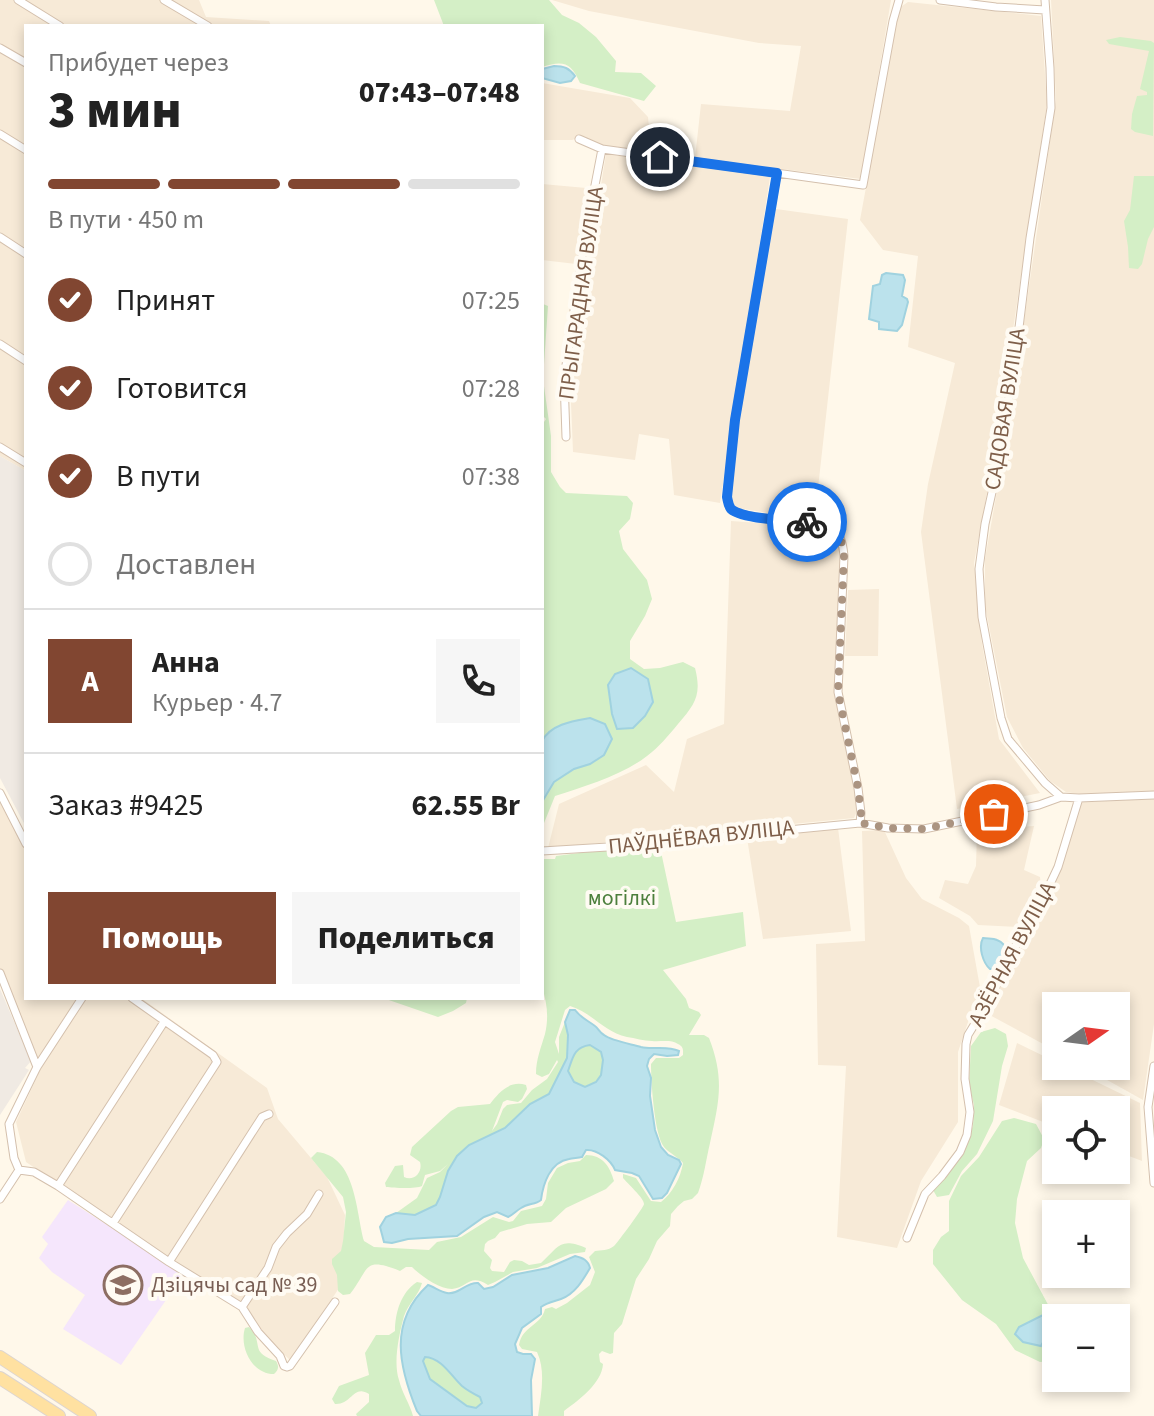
<!DOCTYPE html>
<html lang="ru">
<meta charset="utf-8">
<style>
:root{--surface:#fff;--page:#f6f6f6;--text:#222;--muted:#767676;--line:#e0e0e0;--accent:#814631}
body{margin:0;font-family:"Source Sans 3",sans-serif;background:var(--page);color:var(--text);height:100vh;display:flex;flex-direction:column;font-size:30px;white-space:nowrap}
*{box-sizing:border-box;margin:0}
p{font-size:26px;color:var(--muted)}
.icon{flex:none;width:44px;height:44px;fill:none;stroke:currentColor;stroke-width:2;stroke-linecap:round;stroke-linejoin:round}
.map{position:relative;flex:1;overflow:hidden}
.side{position:absolute;left:24px;top:24px;width:520px;height:976px;display:flex;flex-direction:column;background:var(--surface);border-radius:0px;box-shadow:0 4px 12px #0003}
.side>*{flex:none}
.needle{width:52px;rotate:76deg}
.controls{position:absolute;left:1042px;top:992px;display:grid;gap:16px}
.controls a{display:grid;place-items:center;width:88px;height:88px;border-radius:0px;background:var(--surface);box-shadow:0 4px 12px #0003;font-size:40px}
.pin{position:absolute;display:grid;place-items:center;width:68px;height:68px;color:#fff;margin:-34px;border:4px solid #fff;border-radius:50%;box-shadow:0 2px 8px #0007}
.courier{position:absolute;display:grid;place-items:center;width:80px;height:80px;margin:-40px;border:6px solid #1a73e8;border-radius:50%;background:#fff;color:#222;box-shadow:0 2px 10px #0007}
.overview em{font-style:normal;font-weight:800}
.overview div{display:flex;flex-direction:column-reverse}
.overview{display:flex;align-items:center;justify-content:space-between;height:136px;padding:0 24px}
h1{font-size:52px;font-weight:800;line-height:60px}
.bar{display:grid;grid-template-columns:repeat(4,1fr);gap:12px 8px;align-content:center;height:96px;padding:0 24px}
.bar i{height:10px;border-radius:6px;background:var(--line)}
.bar .active{background:var(--accent)}
.bar p{grid-column:span 4}
.line{display:flex;align-items:center;gap:20px;padding:0 24px;border-top:2px solid var(--line)}
.line div{flex:1}
.round{display:grid;place-items:center;flex:none;width:84px;height:84px;border-radius:0px;background:var(--page)}
ol{padding:0 24px;list-style:none}
li{display:flex;align-items:center;gap:24px;height:88px}
li p{margin-inline-start:auto}
li .icon{padding:8px;border-radius:50%;background:var(--accent);color:#fff;stroke-width:4}
li:last-child{color:var(--muted)}
li i{width:44px;height:44px;border:4px solid var(--line);border-radius:50%}
.button{display:flex;gap:16px;margin-top:auto;padding:16px 24px}
.button a{flex:1;height:92px;border-radius:0px;background:var(--accent);color:#fff;font-size:32px;font-weight:800;line-height:92px;text-align:center}
.button a+a{background:var(--page);color:var(--text)}
.map>svg:first-child{display:block}
.residential{fill:#f7ead7}
.industrial{fill:#f0eae3}
.education{fill:#f5e6fc}
.green{fill:#d4efc6}
.water{fill:#bbe2ec;stroke:#a0d2df;stroke-width:2;fill-rule:evenodd}
.lines{fill:none;stroke-linecap:round;stroke-linejoin:round}
.minor-casing{stroke:#d4c0ad;stroke-width:9}
.primary-casing{stroke:#ddd5d0;stroke-width:14}
.minor{stroke:#fff;stroke-width:7}
.primary{stroke:#ffe1a1;stroke-width:12}
.done{stroke:#ab9481;stroke-width:8;stroke-dasharray:0 14.4}
.route{stroke:#1a73e8;stroke-width:10}
.labels{text-anchor:middle;dominant-baseline:central;stroke-width:8;stroke-linejoin:round;paint-order:stroke}
.street-label{font-size:22px;fill:#7e5e49;stroke:#fffbf3}
.park-label{font-size:22px;fill:#4c7f3c;stroke:#fffbf3}
.education-label{font-size:22px;fill:#785e54;stroke:#fffbf3;text-anchor:start}
</style>
<div class="map">
<svg width="1154" height="1416" viewBox="0 0 1154 1416">
<rect width="100%" height="100%" fill="#fff8ea"/>
<path class="residential" d="M0,0H199L206,17L269,21L271,26H26V471L0,456Z
M552,0H891L861,179L695,158L701,104L790,111L801,46L759,43L589,11Z
M1051,0H1154V791L1080,794L1066,792L1050,781L1023,748L1007,717L985,606V559L1010,418L1056,100Z
M908,2L1041,16L1047,104L995,449L974,563L982,644L999,739L1040,793L957,809L921,532L928,484L955,363L908,347L918,256L883,250L860,220L899,8Z
M542,83L630,98L648,117L651,150L603,146L581,137L572,140H542Z
M606,154L770,177L720,503L674,495L669,439L639,434L635,460L573,452L570,379Z
M542,184L586,188L576,264L542,260Z
M776,209L848,219L815,515L805,519L737,508L731,500L742,395Z
M731,521L824,527L834,532L841,550L834,687L858,809L854,818L548,848L559,804L646,765L674,792L687,739L724,724Z
M879,589L878,656H845L848,590Z
M0,788L26,835V998H141L267,1088L278,1119L327,1177L345,1215L341,1285L291,1361L269,1340L247,1310L26,1162L16,1122L38,1075L0,981Z
M1154,799V1024L1143,1100L1082,1066H1116V1006H1056V1051L986,1013L1050,894L1082,802Z
M1034,826L1024,870L1040,877L1041,887L1018,927L978,925L970,916L939,898L945,880L968,884L976,866L977,830Z
M838,828L851,931L763,939L747,838Z
M884,830L906,878L922,899L959,918L969,926L983,1004L969,1019L958,1052V1122L921,1181L897,1248L837,1237L846,1066L818,1065L816,944L865,941L862,831Z
M1017,1043L1056,1062V1066H1064L1140,1103L1142,1161L1116,1151V1110H1056V1127L999,1105Z"/>
<path class="industrial" d="M0,456L26,471V827L0,778Z
M0,989L31,1061L25,1068L29,1070L0,1115Z"/>
<path class="education" d="M68,1200L184,1274L121,1365L63,1329L85,1295L52,1272L39,1258L48,1244L42,1237Z"/>
<path class="green" d="M434,0H549L562,15L579,23L596,37L616,61L615,72L641,73L656,86L644,101L580,83C571,63 564,60 542,67V26H444Z
M1120,37L1151,41L1154,43L1153,136L1135,132L1131,129L1132,114L1137,96L1147,95V92L1140,89L1149,51L1109,44L1106,40Z
M1134,176H1154V227L1148,239L1142,264L1138,269L1129,268L1128,247L1124,221L1130,210Z
M543,304L548,306L543,379L551,436V472L560,487L566,493L627,496L633,503L630,519L619,531L623,549L647,580L652,599L645,616L630,641V659L644,669L660,668L683,662L695,668C702,695 695,704 678,724C669,735 658,748 647,756C621,776 585,786 555,796L542,828V802L554,782L574,769L590,764L604,755L612,739L590,718C573,721 551,724 542,741V425L546,419L542,415Z
M660,847L676,922L743,912L746,946L663,970L686,999L689,1008L699,1012L701,1015L689,1035H704L709,1038C725,1079 719,1102 710,1143C706,1160 704,1177 698,1193L692,1199L684,1201L678,1206L671,1214L670,1226L657,1241L649,1259L636,1279L622,1324L614,1333L613,1353L610,1354L602,1351L599,1354L600,1362L603,1364C602,1383 579,1400 564,1411V1416H538C541,1395 546,1371 537,1352L522,1349L519,1345C522,1326 541,1326 545,1309L552,1307L556,1309L567,1303L590,1285L595,1272L589,1257L595,1251C601,1250 608,1251 614,1246C618,1242 644,1207 644,1204C644,1198 627,1183 623,1178V1174L636,1178L651,1201L661,1202C672,1194 681,1177 683,1163C678,1157 669,1153 664,1147C654,1134 651,1081 651,1064L656,1058H679L683,1055C683,1050 684,1047 678,1044C671,1039 660,1042 652,1041C644,1041 635,1038 627,1037C604,1032 591,1012 570,1006L565,1010L555,1042L559,1054V1037L565,1022L568,1035L567,1058L549,1094L530,1104L505,1128L469,1145L457,1156L448,1171L440,1197L436,1205L415,1215L396,1213L417,1198L427,1178L440,1172L448,1164L440,1171L425,1175L422,1186C416,1189 394,1188 386,1187L385,1183L395,1166L403,1165L404,1177C414,1182 423,1172 420,1162L410,1155L412,1147L451,1111L458,1107L490,1104C499,1092 510,1080 526,1085L527,1089L522,1099L518,1102L507,1100L503,1102L492,1131L497,1124L503,1109L507,1105L521,1103L532,1090L547,1079L558,1062L557,1060L549,1074L542,1077L536,1074C536,1059 541,1048 545,1034C549,1017 547,1003 542,987V859H555L556,856L618,848L627,850Z
M383,998H467L466,1003L453,1011L438,1017Z
M995,1028L1006,1034L1008,1046L1002,1066L993,1121L977,1154L962,1171L949,1195L937,1197L933,1190L966,1145L973,1126L974,1105L969,1084L971,1046L981,1032Z
M590,1045L594,1046L601,1052L603,1060L601,1075L596,1082L586,1087L574,1082L568,1071C573,1058 574,1047 590,1045Z
M1014,1118L1036,1124L1044,1139L1041,1148L1027,1161L1017,1199L1015,1223L1023,1258L1052,1312L1056,1348L1053,1361L1040,1362L1015,1350L996,1324L962,1300L933,1264V1250L941,1237L949,1231V1201L961,1176L979,1157L1002,1121Z
M317,1152C356,1156 356,1211 364,1241L374,1247L429,1250L437,1242L461,1237L493,1217L509,1222L513,1221L521,1211L542,1206L546,1199L548,1183L557,1168L568,1163L580,1161L586,1155C603,1155 610,1167 614,1181L606,1189L566,1208L551,1222L527,1224L500,1232L495,1238L488,1241L485,1244L484,1251L492,1260L490,1268L492,1271L504,1272L510,1262L514,1260L522,1261L529,1265L541,1263C559,1247 559,1237 586,1248L585,1252L570,1254L537,1268L513,1272L495,1282L488,1285C469,1273 468,1288 452,1289C439,1289 421,1276 412,1267H406L400,1271C362,1256 370,1269 350,1294L343,1295L338,1291L337,1275L332,1264V1259L341,1251L343,1241L346,1212L343,1197L311,1158Z
M417,1282L422,1283C419,1295 408,1304 404,1316C399,1335 393,1362 399,1380C402,1393 410,1404 413,1416H357L356,1414L369,1402V1394C353,1384 352,1405 335,1404L332,1399L339,1386L369,1375L365,1353L376,1335H389L395,1331C395,1313 401,1292 417,1282Z
M249,1327C265,1343 248,1352 276,1361C279,1366 279,1370 274,1374C252,1374 239,1347 245,1328Z
M425,1356C442,1358 451,1376 463,1386C468,1391 475,1394 481,1397L482,1403L476,1408L467,1406L430,1379L423,1361Z"/>
<path class="water" d="M554,66C564,66 569,68 575,76L571,81L560,83L542,78V69Z
M886,273L903,275L905,280L902,296L907,299L908,302L902,325L897,331L879,329V322L869,319L873,286L880,284L882,275Z
M631,668L648,679L653,702L645,716L633,728L617,729L612,714L608,685L615,674Z
M590,718L605,724L612,739L604,755L590,764L574,769L554,782L542,802V741C551,724 573,721 590,718Z
M983,938C988,939 993,938 997,940C1012,946 1005,962 996,969H990C983,963 978,947 983,938Z
M570,1010H575C581,1018 587,1020 595,1026C598,1028 600,1033 604,1035C612,1041 631,1044 641,1047C653,1050 666,1045 679,1051L678,1055L667,1056L654,1054L649,1059L647,1066L651,1078L650,1096L655,1130L661,1147L668,1155L679,1160L681,1164L667,1193L662,1198L653,1199L639,1176L632,1173L615,1170C611,1160 597,1149 586,1150L582,1157C577,1158 573,1158 569,1159C550,1162 543,1184 541,1200C535,1205 528,1203 521,1208C516,1211 513,1215 508,1217L497,1212L484,1217L457,1236L408,1239L392,1243L384,1242L380,1227L386,1217L396,1213L415,1215L436,1205L440,1197L448,1171L457,1156L469,1145L505,1128L530,1104L549,1094L567,1058L568,1035L565,1022ZM590,1045L601,1052L603,1060L601,1075L596,1082L585,1087L574,1082L568,1071C573,1057 574,1047 590,1045Z
M575,1256C583,1258 588,1260 590,1268C583,1280 575,1294 561,1299C553,1302 548,1302 541,1307V1314L522,1328L515,1344L517,1352L523,1354H531L535,1359L531,1380L532,1416H421L417,1411C399,1367 388,1322 428,1285C434,1287 441,1292 447,1293C459,1295 466,1282 478,1283L484,1289L493,1287L512,1275L548,1268ZM425,1357C442,1358 451,1376 462,1386C468,1391 474,1394 480,1397L482,1403L476,1408L467,1406L430,1379L423,1361Z
M1047,1313C1050,1327 1048,1334 1041,1346L1023,1342L1015,1334L1019,1327Z"/>
<g class="lines">
<defs>
<path id="minor" d="M18,0L60,26
M164,0L208,26
M940,0L996,7L1045,10
M1045,0L1050,68L1051,108L1030,238L1016,352L1000,456L985,524L979,569L982,617L1001,718L1008,739L1045,783L1061,797
M0,48L26,63
M0,134L26,150
M579,139L602,149L863,185L893,21L899,0
M777,173L735,420L727,497C728,501 728,505 731,509C742,519 791,521 807,523C815,523 825,523 832,528C841,534 843,545 844,556L838,692L858,788L861,813L860,823
M0,237L26,254
M0,344L26,361
M566,437L564,379L584,242L602,149
M0,447L26,463
M0,793L26,844
M542,851L624,846L860,823L888,828L924,829L1039,805L1061,797L1079,798L1154,795
M0,973L37,1067
M1154,1066L1148,1107L1154,1183
M19,1170L34,1172L58,1186L169,1262L242,1307L258,1332L280,1356L284,1366L287,1367L290,1366L335,1302
M58,1186L164,1022
M0,1199L19,1170L14,1158L9,1124L37,1067L82,998
M113,1223L217,1062L213,1055L132,998
M907,1238L925,1194L942,1176L960,1152L967,1135L970,1112L965,1079L966,1044L968,1035L987,1004L1023,931L1036,914L1058,867L1079,798
M169,1262L262,1117L269,1114
M242,1307L268,1268L276,1247L287,1233L307,1214L319,1194"/>
<path id="primary" d="M0,1357L90,1416
M0,1378L59,1416"/>
</defs>
<use href="#minor" class="minor-casing"/>
<use href="#primary" class="primary-casing"/>
<use href="#minor" class="minor"/>
<use href="#primary" class="primary"/>
</g>
<g class="lines">
<path class="done" d="M807,522C833,525 841,529 844,556L838,692L858,788L861,813L860,823L888,828L924,829L994,814"/>
<path class="route" d="M660,157L777,173L735,420L727,497C728,501 728,505 731,509C742,519 791,521 807,522"/>
</g>
<defs>
<symbol id="school-ring" viewBox="-11 -11 22 22"><circle r="9.5" fill="#fffbf3" stroke="#8d6e63" stroke-width="1.5"/><path d="M0-5L7-2L0 1L-7-2ZM-4 1L0 2.5L4 1V4Q0 6-4 4Z" fill="#8d6e63"/></symbol>
</defs>
<g fill-rule="evenodd">
<use href="#school-ring" x="101" y="1263" width="44" height="44"/>
</g>
<g class="labels">
<g class="street-label">
<text transform="translate(581 293) rotate(-82)">ПРЫГАРАДНАЯ ВУЛІЦА</text>
<text transform="translate(1005 409) rotate(-81)">САДОВАЯ ВУЛІЦА</text>
<text transform="translate(701 837) rotate(-6)">ПАЎДНЁВАЯ ВУЛІЦА</text>
<text transform="translate(1012 954) rotate(-62)">АЗЁРНАЯ ВУЛІЦА</text>
</g>
<g class="park-label">
<text x="622" y="898">могілкі</text>
</g>
<g class="education-label">
<text x="151" y="1285">Дзіцячы сад № 39</text>
</g>
</g>
</svg>
<div class="controls">
<a><svg class="needle" viewBox="-14 -14 28 28"><path d="M0-13l5 13h-10z" fill="#e53935"/><path d="M0 13l5-13h-10z" fill="#767676"/></svg></a>
<a><svg class="icon" aria-label="locate" viewBox="0 0 24 24"><circle cx="12" cy="12" r="6"/><path d="M12 2v4M12 18v4M2 12h4M18 12h4"/></svg></a>
<a>+</a>
<a>−</a>
</div>
<div class="pin" style="left:994px;top:814px;background:#ea580c"><svg class="icon" aria-label="bag" viewBox="0 0 24 24"><path d="M5 8h14l-1 12H6zM9 8a3 3 0 0 1 6 0"/></svg></div>
<div class="pin" style="left:660px;top:157px;background:#1f2937"><svg class="icon" aria-label="home" viewBox="0 0 24 24"><path d="M3 11l9-7 9 7M6 9v11h12V9"/></svg></div>
<div class="courier" style="left:807px;top:522px"><svg class="icon" aria-label="bike" viewBox="0 0 24 24"><circle cx="6" cy="16" r="4"/><circle cx="18" cy="16" r="4"/><path d="M6 16l4-8h5l3 8M10 8l3 8H6M13 5h3"/></svg></div>
<section class="side">
<div class="overview"><div><h1>3 мин</h1><p>Прибудет через</p></div><em>07:43–07:48</em></div>
<div class="bar"><i class="active"></i><i class="active"></i><i class="active"></i><i></i><p>В пути · 450 m</p></div>
<ol>
<li><svg class="icon" aria-label="check" viewBox="0 0 24 24"><path d="M5 12l5 5 9-10"/></svg>Принят<p>07:25</p></li>
<li><svg class="icon" aria-label="check" viewBox="0 0 24 24"><path d="M5 12l5 5 9-10"/></svg>Готовится<p>07:28</p></li>
<li><svg class="icon" aria-label="check" viewBox="0 0 24 24"><path d="M5 12l5 5 9-10"/></svg>В пути<p>07:38</p></li>
<li><i></i>Доставлен</li>
</ol>
<div class="line" style="height:144px"><b class="round" style="background:var(--accent);color:#fff">А</b><div><b>Анна</b><p>Курьер · 4.7</p></div><a class="round"><svg class="icon" aria-label="phone" viewBox="0 0 24 24"><path d="M5 4h4l2 5-3 2q2 4 5 5l2-3 5 2v4C11 20 4 13 5 4z"/></svg></a></div>
<div class="line" style="height:104px"><div>Заказ #9425</div><b>62.55 Br</b></div>
<div class="button"><a>Помощь</a><a>Поделиться</a></div>
</section>
</div>
